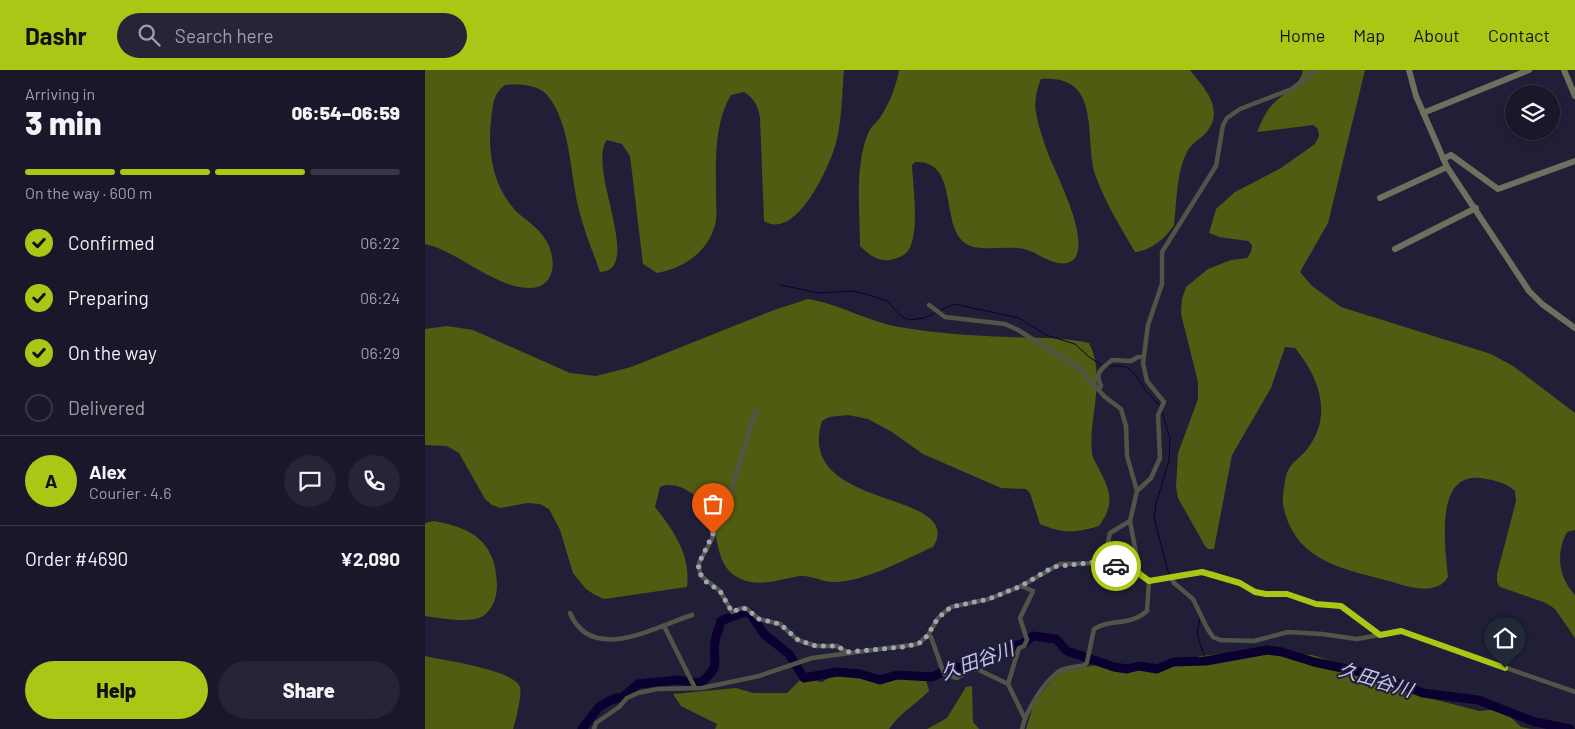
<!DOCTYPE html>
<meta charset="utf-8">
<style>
:root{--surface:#19172a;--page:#262436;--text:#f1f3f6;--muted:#9f9fa8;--line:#373647;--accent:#abc716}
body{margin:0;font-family:Barlow,"Noto Sans JP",sans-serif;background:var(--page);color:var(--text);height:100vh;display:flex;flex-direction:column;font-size:19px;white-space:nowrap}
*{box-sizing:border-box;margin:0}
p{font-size:16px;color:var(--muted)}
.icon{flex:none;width:28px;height:28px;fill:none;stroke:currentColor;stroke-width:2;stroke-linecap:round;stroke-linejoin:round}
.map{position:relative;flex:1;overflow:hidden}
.details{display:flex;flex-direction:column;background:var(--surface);width:425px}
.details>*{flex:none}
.buttons{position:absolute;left:1080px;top:15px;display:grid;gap:10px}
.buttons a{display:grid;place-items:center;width:55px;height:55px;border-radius:50%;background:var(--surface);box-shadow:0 2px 8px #0003,0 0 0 1px var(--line);font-size:25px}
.pin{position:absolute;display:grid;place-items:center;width:42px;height:42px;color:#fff;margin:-51px -21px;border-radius:50% 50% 50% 0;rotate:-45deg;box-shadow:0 0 5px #0007}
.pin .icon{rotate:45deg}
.courier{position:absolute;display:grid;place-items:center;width:50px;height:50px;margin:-25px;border:4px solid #abc716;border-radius:50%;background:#fff;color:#222;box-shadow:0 1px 6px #0007}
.head em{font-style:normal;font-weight:800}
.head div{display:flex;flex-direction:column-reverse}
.head{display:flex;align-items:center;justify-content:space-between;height:85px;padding:0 25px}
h1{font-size:32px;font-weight:800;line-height:38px}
.bar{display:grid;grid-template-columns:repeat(4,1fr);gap:8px 5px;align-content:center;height:60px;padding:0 25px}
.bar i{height:6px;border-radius:4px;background:var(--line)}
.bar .current{background:var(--accent)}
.bar p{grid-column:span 4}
.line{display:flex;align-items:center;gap:12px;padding:0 25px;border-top:1px solid var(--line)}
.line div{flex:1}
.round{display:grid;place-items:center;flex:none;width:52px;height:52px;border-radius:26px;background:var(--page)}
ol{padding:0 25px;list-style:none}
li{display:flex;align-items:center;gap:15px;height:55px}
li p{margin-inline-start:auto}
li .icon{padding:5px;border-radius:50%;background:var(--accent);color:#111;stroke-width:4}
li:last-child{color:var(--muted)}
li i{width:28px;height:28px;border:2px solid var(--line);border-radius:50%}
.action{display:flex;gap:10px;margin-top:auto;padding:10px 25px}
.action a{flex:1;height:58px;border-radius:30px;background:var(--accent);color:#111;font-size:20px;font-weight:800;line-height:58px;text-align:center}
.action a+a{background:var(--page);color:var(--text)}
header{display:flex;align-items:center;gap:30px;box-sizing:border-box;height:70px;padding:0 25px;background:var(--accent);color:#111}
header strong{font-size:24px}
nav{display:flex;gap:28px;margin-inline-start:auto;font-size:18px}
.search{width:350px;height:45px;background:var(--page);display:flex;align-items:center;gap:12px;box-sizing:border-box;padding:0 18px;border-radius:28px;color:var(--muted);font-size:19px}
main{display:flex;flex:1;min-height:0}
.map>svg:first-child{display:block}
.forest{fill:#4f5c11}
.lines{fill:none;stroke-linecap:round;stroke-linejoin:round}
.stream{stroke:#0c0030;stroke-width:1}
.river{stroke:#0c0030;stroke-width:9}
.street{stroke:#515548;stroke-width:4.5}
.secondary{stroke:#6c715d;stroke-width:6}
.done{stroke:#a3a3b7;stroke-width:5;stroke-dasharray:0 9}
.route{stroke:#abc716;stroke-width:6}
.labels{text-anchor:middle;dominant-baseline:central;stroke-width:4;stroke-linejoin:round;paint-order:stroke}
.water-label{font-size:19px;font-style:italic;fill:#c4c3ef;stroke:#211f38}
</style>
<header>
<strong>Dashr</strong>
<div class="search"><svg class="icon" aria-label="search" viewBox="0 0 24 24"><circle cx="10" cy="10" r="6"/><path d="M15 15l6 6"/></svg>Search here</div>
<nav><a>Home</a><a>Map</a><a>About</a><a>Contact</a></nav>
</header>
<main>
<section class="details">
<div class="head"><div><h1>3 min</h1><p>Arriving in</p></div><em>06:54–06:59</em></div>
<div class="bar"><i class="current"></i><i class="current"></i><i class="current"></i><i></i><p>On the way · 600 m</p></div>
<ol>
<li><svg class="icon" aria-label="check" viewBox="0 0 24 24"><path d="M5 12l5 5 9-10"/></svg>Confirmed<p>06:22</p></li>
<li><svg class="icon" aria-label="check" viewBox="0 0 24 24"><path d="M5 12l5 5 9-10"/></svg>Preparing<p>06:24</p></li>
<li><svg class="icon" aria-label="check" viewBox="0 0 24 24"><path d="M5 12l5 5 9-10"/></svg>On the way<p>06:29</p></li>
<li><i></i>Delivered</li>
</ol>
<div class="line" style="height:90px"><b class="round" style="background:var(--accent);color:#111">A</b><div><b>Alex</b><p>Courier · 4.6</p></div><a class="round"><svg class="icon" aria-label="chat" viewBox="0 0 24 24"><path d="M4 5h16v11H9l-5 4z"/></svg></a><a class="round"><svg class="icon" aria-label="phone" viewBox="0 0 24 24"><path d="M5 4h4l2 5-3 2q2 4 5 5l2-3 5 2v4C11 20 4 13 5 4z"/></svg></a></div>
<div class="line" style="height:65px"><div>Order #4690</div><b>¥2,090</b></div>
<div class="action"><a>Help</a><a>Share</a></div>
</section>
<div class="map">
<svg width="1150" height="659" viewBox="0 0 1150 659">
<rect width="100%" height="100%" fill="#211f38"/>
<path class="forest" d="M0,0H419C417,22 417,47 412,69C407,92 372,172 339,151L335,48C333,36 330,29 319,22L306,25C289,54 291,90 291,123C291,131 292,141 291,150C286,180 260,198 232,203L218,194L205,86L197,74L182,70C161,97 220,201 175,202C168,182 159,161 154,140C145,105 146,55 123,26C113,14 94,14 80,15C67,25 68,36 66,52C62,83 69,120 93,143C102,151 114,158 120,169C132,186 132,218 105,218C69,218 35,182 0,174Z
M474,0H765C780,19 801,40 780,64C775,69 767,73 763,80C751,102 752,131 749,155C741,168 725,181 710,182C696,158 681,134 671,107C658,70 679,4 616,9C612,18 609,32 611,42C613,56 619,72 624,86C630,102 674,185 642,193C627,196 612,182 599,179C583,176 565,180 549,177C510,168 539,90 490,92L487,95C488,116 495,164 483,181C479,186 471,189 465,190C453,192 443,184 435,176C435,140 429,95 444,61C446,57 451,53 454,49C464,35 471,17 474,0Z
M878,0H940L903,153L875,202L887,216L916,237L1066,284L1088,296L1150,343V460L1142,462C1130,483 1134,508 1150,525V568L1130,539L1121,533L1075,517L1072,512V504L1091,431L1090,421C1081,412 1067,410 1055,408C1008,403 1021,480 1023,507C1013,525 986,518 971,513C930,501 881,496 863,452C860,443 857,436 858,426C859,418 860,404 865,397C870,390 878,385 883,378C908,344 894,307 870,278L860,277L846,318L807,385L789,479H783L780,476L753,428L751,417L753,383L773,329V312L756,244L757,229L761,217L783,199L806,190L822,188L826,182L827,175L823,171L794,167L784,163L791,139L810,122L856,98L890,74L894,66L893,59L888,55L832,62C837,51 841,40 850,32C860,22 875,16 878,0Z
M383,229C415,234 441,251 474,257C509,263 548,266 584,267C611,268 638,267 664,273C682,309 663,346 667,383C667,388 671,392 673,397C685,421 691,432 674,456C650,463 638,464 615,454L605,423L601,419L576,418L498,384L467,362L443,349L423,345L404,347L397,351C372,431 504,423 512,459C514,466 511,472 508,477C480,489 440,512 409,512C397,512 387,505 375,506C354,509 332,519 312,507C288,493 295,462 284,443C276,427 253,409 235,417L230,437C249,461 266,485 262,517L179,529L170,525L161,519L148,503L135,460L124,439L115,434L103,433L75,438L67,435L60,429L34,383L22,376L0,375V259L22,256L48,260L145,303L171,306L206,297L349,240Z
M9,451C49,458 71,473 72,515C72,527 68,539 58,546C46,554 14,548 0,546V453Z
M814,582L887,585L941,602L1000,627L1054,641L1077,639L1096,657L1106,659H601L609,633L631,605L639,601L677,594L698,600L715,598L734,600L775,586Z
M0,586C18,590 90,600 95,617C97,624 91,651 88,659H0Z
M411,604L426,605L452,612L479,604L501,609L504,621C491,634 474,644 464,659H290L292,654L256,636L248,624L311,618L328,623H362L377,608L397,612Z
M547,616L548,652L554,659H502L522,648L541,617Z"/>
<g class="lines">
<path class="stream" d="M355,215L394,223L427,221L441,224L462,231L477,247L484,250L499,248L510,243
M514,241L529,234L594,248L621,265L650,274L664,287L677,295
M683,296C708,294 708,302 721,321C725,326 731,331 735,336
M737,342L745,368L744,391L731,433L729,448L744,505
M751,517L761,526
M775,548L772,564L781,591"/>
<path class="river" d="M157,659L174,637L188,629L198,627L213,614L253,610L275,613C300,594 285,590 291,567C292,561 295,557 296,551L319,542L325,543L339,564L364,584L379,608L412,602L435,604L455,610L472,605L507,607L528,597L542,598L561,585L572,584L582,578L599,573L608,566L631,569L642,581L689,597L702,599L714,596L732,599L748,592L781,591L842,580L857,582L889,592L950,605L998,623L1053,630L1110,652L1145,659"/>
<path class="street" d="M504,235L520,247L580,254L593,260L653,297L680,327L696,339L701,356L702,386L712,421
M674,319L676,316C669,302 677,299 687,290L706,291L713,287H718
M331,340L305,424L285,446L288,467L274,493L275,505L295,521L307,542L317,538L322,539L334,549L355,554L373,570L391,576H412L422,582
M670,492L682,477L685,463L705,451
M712,502L713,494L705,451L712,421L726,408L735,388L733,345L739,332L722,311L718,293L723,255L737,214V182L791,96L798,55L802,48L815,39L867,19L891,0
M746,507L749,513L768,529L782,558L788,567L795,570L829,571L863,562L897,564L932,569L976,561L1150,622
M145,543C167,595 232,556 267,545
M239,556L270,618
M503,565L506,567L519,604L532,608L546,599H552L583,614L600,649
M583,614L594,578L599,576L602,570L595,548L608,521L596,516
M169,659L171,653L194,637L202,628L213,623L232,619L277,618L334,606L387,588L493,574L503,565L513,548L526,537L564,529L596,516L635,494L678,493L708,500L724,511L777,502L789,504L841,525L861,524L891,534L916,536L955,565
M597,659C601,641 618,613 633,602C639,597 652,597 660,595L662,592L669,559C685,548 704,557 722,541L724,511"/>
<path class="secondary" d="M984,0L991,26L1022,97L1104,221L1117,234L1150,258
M1139,0L1150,26
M998,43L1104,0
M1018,89L1026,85L1073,119L1150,91
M955,128L1022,97
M970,179L1051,138"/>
</g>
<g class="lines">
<path class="done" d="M288,464L274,493L273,500L280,511L295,521L307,542L317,538L322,539L334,549L355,554L373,570L391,576H412L422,582L478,577L493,574L500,569L513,548L526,537L564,529L596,516L628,497L670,492L691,496"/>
<path class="route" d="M691,496L712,502L724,511L777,502L815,513L830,522L841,524H862L891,534L916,536L955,565L976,561L1080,598"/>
</g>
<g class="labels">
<g class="water-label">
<text transform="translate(552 590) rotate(-20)">久田谷川</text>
<text transform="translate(951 609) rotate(17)">久田谷川</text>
</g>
</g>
</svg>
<div class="buttons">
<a><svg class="icon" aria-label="layers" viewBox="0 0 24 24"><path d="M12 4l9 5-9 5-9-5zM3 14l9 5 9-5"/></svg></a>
</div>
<div class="pin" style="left:288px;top:464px;background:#ea580c"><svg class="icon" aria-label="bag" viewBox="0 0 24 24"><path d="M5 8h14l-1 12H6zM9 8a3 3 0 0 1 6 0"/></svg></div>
<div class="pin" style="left:1080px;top:598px;background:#1f2937"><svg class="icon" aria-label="home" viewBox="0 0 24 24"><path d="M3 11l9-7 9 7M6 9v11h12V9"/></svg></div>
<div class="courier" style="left:691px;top:496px"><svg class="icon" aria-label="car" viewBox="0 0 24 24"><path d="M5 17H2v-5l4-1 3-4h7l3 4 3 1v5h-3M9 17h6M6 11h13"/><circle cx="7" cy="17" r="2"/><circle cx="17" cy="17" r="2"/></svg></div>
</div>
</main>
